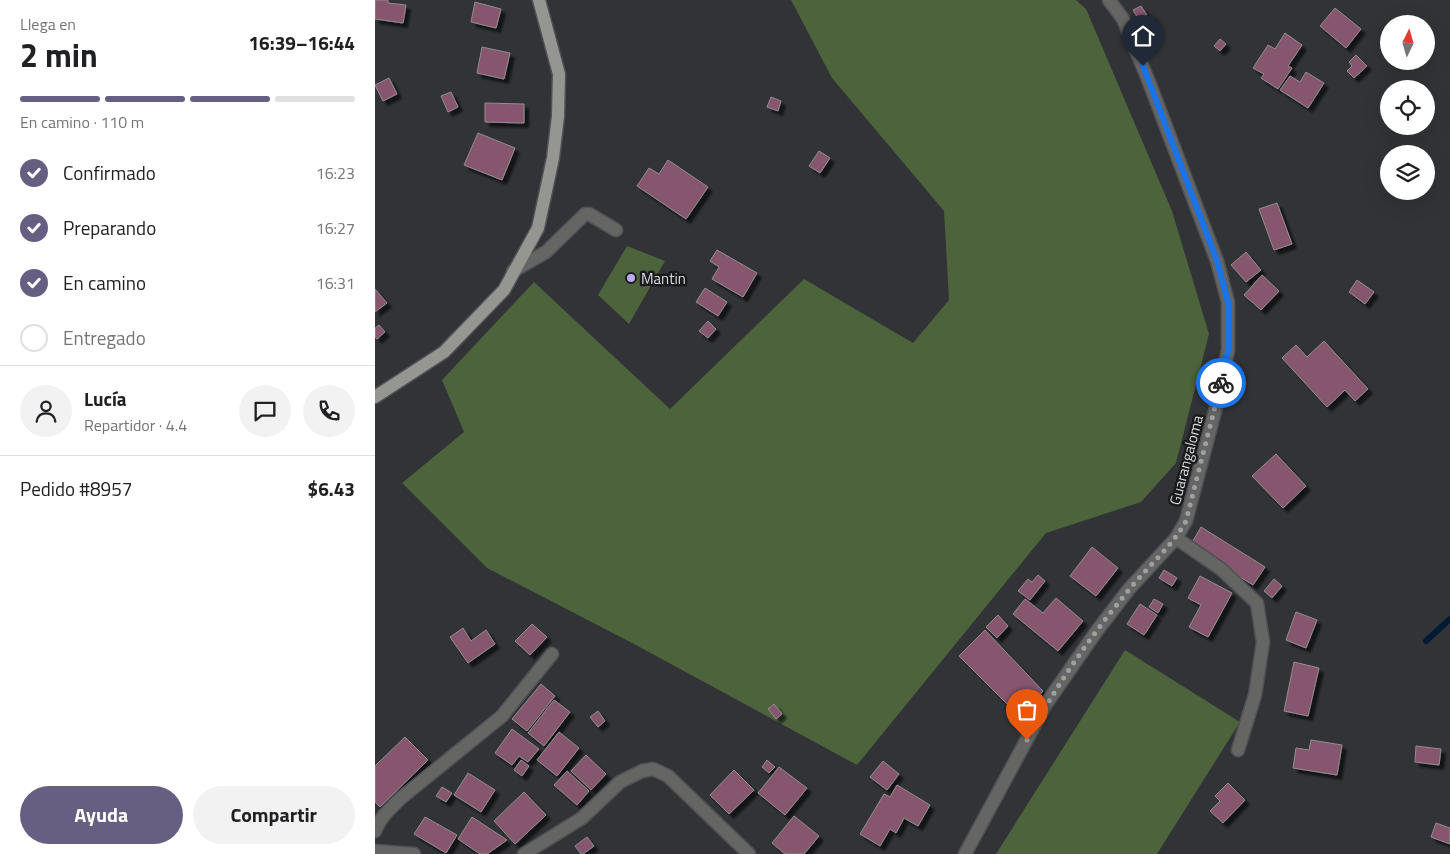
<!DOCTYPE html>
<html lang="es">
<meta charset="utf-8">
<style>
:root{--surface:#fff;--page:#f2f2f2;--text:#202124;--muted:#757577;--line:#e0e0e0;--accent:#665f82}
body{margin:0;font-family:"Titillium Web",sans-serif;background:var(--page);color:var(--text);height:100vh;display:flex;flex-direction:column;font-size:19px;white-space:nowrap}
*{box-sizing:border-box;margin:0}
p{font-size:16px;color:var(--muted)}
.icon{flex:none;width:28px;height:28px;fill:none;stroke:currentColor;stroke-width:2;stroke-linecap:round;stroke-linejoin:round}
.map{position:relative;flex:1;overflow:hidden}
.details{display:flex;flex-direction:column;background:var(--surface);width:375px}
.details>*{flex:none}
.needle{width:32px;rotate:5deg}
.buttons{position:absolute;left:1005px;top:15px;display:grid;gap:10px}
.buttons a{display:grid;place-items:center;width:55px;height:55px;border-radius:50%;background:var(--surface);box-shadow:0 5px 20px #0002;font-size:25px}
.pin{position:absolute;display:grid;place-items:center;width:42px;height:42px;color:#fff;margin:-51px -21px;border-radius:50% 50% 50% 0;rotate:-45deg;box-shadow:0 0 5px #0007}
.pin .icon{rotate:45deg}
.courier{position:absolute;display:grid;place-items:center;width:50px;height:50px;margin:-25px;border:4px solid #1a73e8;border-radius:50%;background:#fff;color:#222;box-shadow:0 1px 6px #0007}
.summary em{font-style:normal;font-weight:700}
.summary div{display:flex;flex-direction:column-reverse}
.summary{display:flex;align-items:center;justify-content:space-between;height:85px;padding:0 20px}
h1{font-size:32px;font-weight:700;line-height:38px}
.bar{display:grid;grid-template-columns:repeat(4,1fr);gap:8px 5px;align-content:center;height:60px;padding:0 20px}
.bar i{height:6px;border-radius:4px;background:var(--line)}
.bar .on{background:var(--accent)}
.bar p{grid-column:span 4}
.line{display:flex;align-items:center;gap:12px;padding:0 20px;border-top:1px solid var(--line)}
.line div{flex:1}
.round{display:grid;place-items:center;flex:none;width:52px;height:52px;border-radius:26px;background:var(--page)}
ol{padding:0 20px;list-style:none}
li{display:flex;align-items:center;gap:15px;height:55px}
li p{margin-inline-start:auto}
li .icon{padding:5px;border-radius:50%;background:var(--accent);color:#fff;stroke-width:4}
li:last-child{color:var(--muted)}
li i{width:28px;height:28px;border:2px solid var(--line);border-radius:50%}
.button{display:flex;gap:10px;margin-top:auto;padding:10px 20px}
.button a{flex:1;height:58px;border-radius:30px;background:var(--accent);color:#fff;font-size:20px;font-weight:700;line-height:58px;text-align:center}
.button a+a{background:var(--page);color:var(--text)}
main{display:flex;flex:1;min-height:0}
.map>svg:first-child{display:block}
.green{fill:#4c633c}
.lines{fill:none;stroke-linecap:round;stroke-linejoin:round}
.stream{stroke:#001b34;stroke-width:6}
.building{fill:#86546e;stroke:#938d90;filter:url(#shadow)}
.minor-casing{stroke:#4f5155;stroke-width:15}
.major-casing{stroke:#4f5155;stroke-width:15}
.minor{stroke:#656563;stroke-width:12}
.major{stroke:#959692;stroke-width:12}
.done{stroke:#9fa0a4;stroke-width:5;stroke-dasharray:0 9}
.route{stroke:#1a73e8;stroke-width:6}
.poi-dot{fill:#bbaaf6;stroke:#1a1b1d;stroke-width:2}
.labels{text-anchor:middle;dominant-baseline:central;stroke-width:5;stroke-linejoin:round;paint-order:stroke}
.poi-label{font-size:15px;fill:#dadbde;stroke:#1a1b1d;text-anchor:start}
.street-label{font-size:15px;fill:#dadbde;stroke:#1a1b1d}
</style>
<main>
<section class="details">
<div class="summary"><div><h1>2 min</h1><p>Llega en</p></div><em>16:39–16:44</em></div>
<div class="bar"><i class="on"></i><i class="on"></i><i class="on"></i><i></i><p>En camino · 110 m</p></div>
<ol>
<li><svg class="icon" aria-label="check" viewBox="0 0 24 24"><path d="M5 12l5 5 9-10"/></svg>Confirmado<p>16:23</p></li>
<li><svg class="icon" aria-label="check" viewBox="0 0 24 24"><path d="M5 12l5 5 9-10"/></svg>Preparando<p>16:27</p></li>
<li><svg class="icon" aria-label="check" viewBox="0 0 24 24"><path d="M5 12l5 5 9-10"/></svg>En camino<p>16:31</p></li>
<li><i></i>Entregado</li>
</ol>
<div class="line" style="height:90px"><a class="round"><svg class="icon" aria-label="person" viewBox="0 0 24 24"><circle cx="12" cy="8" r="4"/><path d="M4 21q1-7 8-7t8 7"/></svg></a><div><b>Lucía</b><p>Repartidor · 4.4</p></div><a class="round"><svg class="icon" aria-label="chat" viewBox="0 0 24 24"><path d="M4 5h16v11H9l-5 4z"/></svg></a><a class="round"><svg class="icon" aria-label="phone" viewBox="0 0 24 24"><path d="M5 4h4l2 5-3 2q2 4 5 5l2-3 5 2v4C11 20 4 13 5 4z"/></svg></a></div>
<div class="line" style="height:65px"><div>Pedido #8957</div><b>$6.43</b></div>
<div class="button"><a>Ayuda</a><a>Compartir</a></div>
</section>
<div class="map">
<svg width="1075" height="854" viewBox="0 0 1075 854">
<defs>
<filter id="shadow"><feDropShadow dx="4.5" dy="4.5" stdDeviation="1" flood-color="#0009"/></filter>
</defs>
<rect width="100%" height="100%" fill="#313337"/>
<path class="green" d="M416,0H701L711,9L797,211L834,334L801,463L766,502L671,533L482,765L259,644L112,568L27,483L89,432L67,380L159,282L295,409L429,279L538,343L574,300L569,211L457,78Z
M252,246L290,261L254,324L223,295Z
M750,650L865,722L782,854H621Z"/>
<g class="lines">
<path class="stream" d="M1051,641L1075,619"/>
</g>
<path class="building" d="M0,0H13V3L31,5L28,23L0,19Z
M100,2L126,9L121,28L96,22Z
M766,6L772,15L764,20L758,10Z
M960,8L986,29L971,48L945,26Z
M910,33L927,45L913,66L917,68L903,89L886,78L889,74L878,68L893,45L900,49Z
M845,39L851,44L845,51L839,46Z
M107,47L135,53L129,79L102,73Z
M981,55L992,66L979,78L972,71L977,66L974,62Z
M931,72L949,83L933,108L905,90L915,76L925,82Z
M14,78L22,94L8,101L0,85Z
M76,92L83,107L73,112L66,96Z
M396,97L406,101L403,111L392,107Z
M110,103L149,104V123L110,122Z
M103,133L140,148L127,180L89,165Z
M444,151L455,158L445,173L434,166Z
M293,160L333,187L311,219L262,186L274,168L284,174Z
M902,203L917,244L899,250L884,209Z
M342,250L382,273L368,297L337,279L344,267L335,261Z
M871,252L886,270L871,282L856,265Z
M887,275L904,291L886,310L869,295Z
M982,280L999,292L990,304L974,292Z
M330,288L352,302L343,316L321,302Z
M0,289L12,303L0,312Z
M333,321L341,329L333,338L324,331Z
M4,325L10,332L2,339L0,337V328Z
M949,341L993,389L980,401L970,390L952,407L907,358L921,345L932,357Z
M901,454L931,486L908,508L877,476Z
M826,527L890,567L878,585L815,546Z
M717,547L743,568L721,596L695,576Z
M789,570L802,578L797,586L784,578Z
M663,575L670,581L655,600L643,591L653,579L657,582Z
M825,576L857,593L833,637L814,627L826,605L813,598Z
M899,579L907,586L897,598L889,591Z
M681,598L708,621L683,651L638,614L650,599L668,613Z
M779,599L788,604L783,613L774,607Z
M765,604L782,615L769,635L752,624Z
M921,612L942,620L931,648L911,640Z
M623,615L633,626L622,638L611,627Z
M157,624L172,637L155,655L140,641Z
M88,628L96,641L111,630L120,644L93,663L75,637Z
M610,630L668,691L646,718L584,656Z
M919,662L944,668L933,716L909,711Z
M166,684L180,696L152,731L137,719Z
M179,700L195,712L169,746L153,733Z
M399,704L407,714L401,719L393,709Z
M223,711L230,721L223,727L215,717Z
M137,729L164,749L153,762L144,756L137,765L120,753Z
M184,732L204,748L182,776L162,760Z
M30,737L53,760L5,807L0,802V766Z
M936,740L967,745L962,775L918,768L921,748L934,750Z
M1041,746L1066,749L1064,765L1040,762Z
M211,755L231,774L216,790L196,771Z
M146,760L154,766L147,776L139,770Z
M392,760L400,767L394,773L387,767Z
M508,761L524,774L512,790L495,777Z
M404,767L432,788L410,815L383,793Z
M359,770L379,790L354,814L335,795Z
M192,771L214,791L202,805L179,785Z
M93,773L120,790L106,812L79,795Z
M853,783L870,800L848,823L835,811L845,801L840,796Z
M522,785L555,805L543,826L529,818L521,833L515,829L505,846L485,834L509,794L515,797Z
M67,787L77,793L71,802L61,796Z
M149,792L171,815L140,844L119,821Z
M419,816L444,836L429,854H410L397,843Z
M50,817L82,835L71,853L39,834Z
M97,817L132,840L112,854H105L83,839Z
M1061,823L1075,828V844L1056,837Z
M212,837L219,846L208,854H206L200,846Z"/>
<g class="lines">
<defs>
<path id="minor" d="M138,271L171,252L210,214H214L241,230
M801,538L846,569L882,603L888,642L880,695L863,750
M0,831C5,817 16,808 26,798L127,716L177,654
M0,851L39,854
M149,854L207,818L245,782L267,771L278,769L293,776L374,854
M590,854L671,704L721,632L754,589L801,538L811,521L840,411L853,350V302L842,261L774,82L748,19L734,0"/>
<path id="major" d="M0,397L69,352L129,290L163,228L178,158L183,116L184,74L164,0"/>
</defs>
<use href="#minor" class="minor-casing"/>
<use href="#major" class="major-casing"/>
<use href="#minor" class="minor"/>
<use href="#major" class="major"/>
</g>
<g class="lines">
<path class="done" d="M652,740C680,687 715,637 753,591C772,567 796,548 811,521L846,383"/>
<path class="route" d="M768,66L842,261L853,302V350L846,383"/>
</g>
<circle class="poi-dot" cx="256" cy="278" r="5"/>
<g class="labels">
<g class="poi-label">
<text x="266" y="278">Mantin</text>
</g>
<g class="street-label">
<text transform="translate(811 460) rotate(-75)">Guarangaloma</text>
</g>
</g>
</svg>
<div class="buttons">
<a><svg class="needle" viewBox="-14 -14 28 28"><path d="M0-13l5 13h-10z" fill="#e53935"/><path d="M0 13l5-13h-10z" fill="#757577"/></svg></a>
<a><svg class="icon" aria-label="locate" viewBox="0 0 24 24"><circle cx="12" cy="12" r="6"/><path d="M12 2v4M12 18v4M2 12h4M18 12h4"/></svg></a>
<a><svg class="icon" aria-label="layers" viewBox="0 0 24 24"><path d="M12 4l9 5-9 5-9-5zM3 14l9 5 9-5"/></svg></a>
</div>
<div class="pin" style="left:652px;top:740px;background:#ea580c"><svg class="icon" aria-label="bag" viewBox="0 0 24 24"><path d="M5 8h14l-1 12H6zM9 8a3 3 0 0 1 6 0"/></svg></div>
<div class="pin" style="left:768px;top:66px;background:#1f2937"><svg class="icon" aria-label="home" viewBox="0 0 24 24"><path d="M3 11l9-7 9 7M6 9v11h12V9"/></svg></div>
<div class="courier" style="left:846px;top:383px"><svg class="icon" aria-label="bike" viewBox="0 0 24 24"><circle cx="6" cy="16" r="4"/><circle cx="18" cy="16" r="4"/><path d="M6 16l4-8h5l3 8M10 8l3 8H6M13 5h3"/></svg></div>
</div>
</main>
